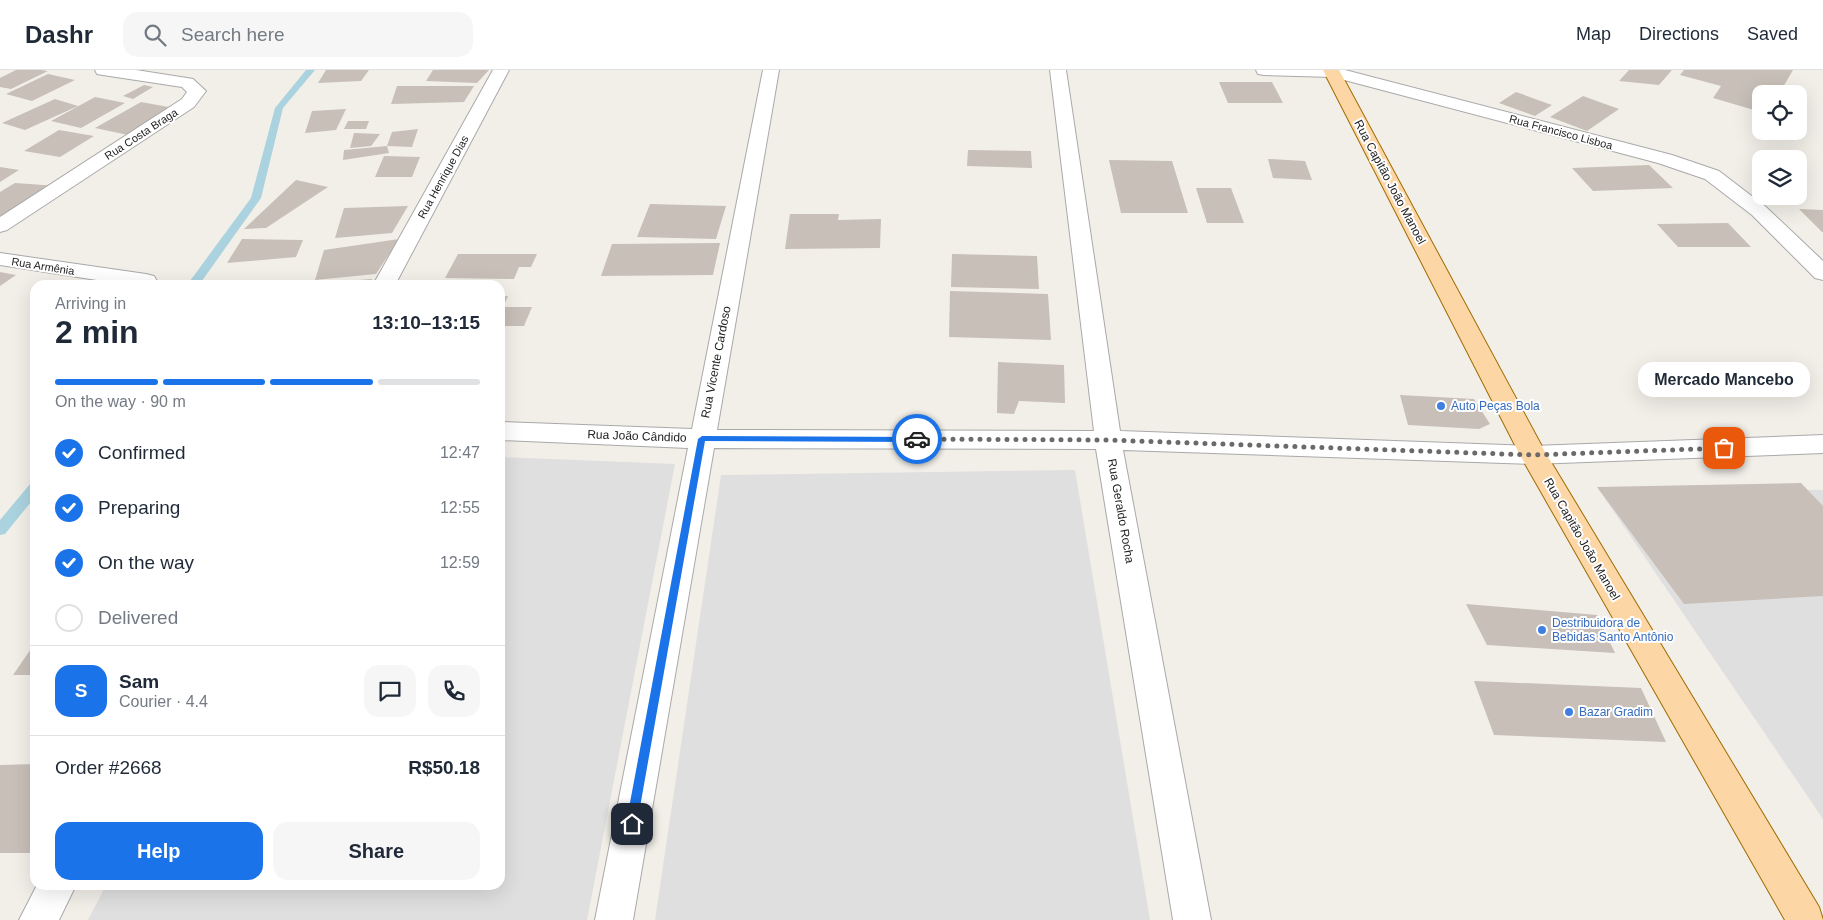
<!DOCTYPE html>
<meta charset="utf-8">
<style>
:root{--surface:#fff;--page:#f6f6f7;--text:#1f2937;--muted:#747a83;--line:#e0e1e3;--accent:#1a73e8}
body{margin:0;font-family:Helvetica,sans-serif;background:var(--page);color:var(--text);height:100vh;display:flex;flex-direction:column;font-size:19px;white-space:nowrap}
*{box-sizing:border-box;margin:0}
p{font-size:16px;color:var(--muted)}
.icon{flex:none;width:28px;height:28px;fill:none;stroke:currentColor;stroke-width:2;stroke-linecap:round;stroke-linejoin:round}
.map{position:relative;flex:1;overflow:hidden}
.drawer{position:absolute;left:30px;top:210px;width:475px;height:610px;display:flex;flex-direction:column;background:var(--surface);border-radius:15px;box-shadow:0 5px 20px #0002}
.drawer>*{flex:none}
.buttons{position:absolute;left:1752px;top:15px;display:grid;gap:10px}
.buttons a{display:grid;place-items:center;width:55px;height:55px;border-radius:10px;background:var(--surface);box-shadow:0 5px 20px #0002;font-size:25px}
.pin{position:absolute;display:grid;place-items:center;width:42px;height:42px;color:#fff;margin:-21px;border-radius:10px;box-shadow:0 2px 8px #0006}
.courier{position:absolute;display:grid;place-items:center;width:50px;height:50px;margin:-25px;border:4px solid #1a73e8;border-radius:50%;background:#fff;color:#222;box-shadow:0 1px 6px #0007}
.bubble{position:absolute;height:35px;border-radius:15px;background:var(--surface);box-shadow:0 5px 20px #0002;font-size:16px;font-weight:600;line-height:35px;text-align:center}
.head em{font-style:normal;font-weight:600}
.head div{display:flex;flex-direction:column-reverse}
.head{display:flex;align-items:center;justify-content:space-between;height:85px;padding:0 25px}
h1{font-size:32px;font-weight:600;line-height:38px}
.bar{display:grid;grid-template-columns:repeat(4,1fr);gap:8px 5px;align-content:center;height:60px;padding:0 25px}
.bar i{height:6px;border-radius:4px;background:var(--line)}
.bar .on{background:var(--accent)}
.bar p{grid-column:span 4}
.line{display:flex;align-items:center;gap:12px;padding:0 25px;border-top:1px solid var(--line)}
.line div{flex:1}
.round{display:grid;place-items:center;flex:none;width:52px;height:52px;border-radius:15px;background:var(--page)}
ol{padding:0 25px;list-style:none}
li{display:flex;align-items:center;gap:15px;height:55px}
li p{margin-inline-start:auto}
li .icon{padding:5px;border-radius:50%;background:var(--accent);color:#fff;stroke-width:4}
li:last-child{color:var(--muted)}
li i{width:28px;height:28px;border:2px solid var(--line);border-radius:50%}
.action{display:flex;gap:10px;margin-top:auto;padding:10px 25px}
.action a{flex:1;height:58px;border-radius:15px;background:var(--accent);color:#fff;font-size:20px;font-weight:600;line-height:58px;text-align:center}
.action a+a{background:var(--page);color:var(--text)}
header{display:flex;align-items:center;gap:30px;box-sizing:border-box;height:70px;padding:0 25px;background:var(--surface);border-bottom:1px solid var(--line)}
header strong{font-size:24px}
nav{display:flex;gap:28px;margin-inline-start:auto;font-size:18px}
.search{width:350px;height:45px;background:var(--page);display:flex;align-items:center;gap:12px;box-sizing:border-box;padding:0 18px;border-radius:15px;color:var(--muted);font-size:19px}
.map>svg:first-child{display:block}
.residential{fill:#e0dfdf}
.lines{fill:none;stroke-linecap:round;stroke-linejoin:round}
.stream{fill:#aad3df;fill-rule:evenodd}
.building{fill:#c7bfb8}
.minor-casing{stroke:#a9a9a9;stroke-width:2}
.major-casing{stroke:#a06b00;stroke-width:2}
.minor{fill:#fff;fill-rule:evenodd}
.major{fill:#fcd6a4;fill-rule:evenodd}
.route{fill:#1a73e8}
.done{stroke:#6b6a68;stroke-width:5;stroke-dasharray:0 9}
.shop-dot{fill:#3f7fe0;stroke:#fff;stroke-width:2}
.labels{text-anchor:middle;dominant-baseline:central;stroke-width:4;stroke-linejoin:round;paint-order:stroke}
.far-street-label{font-size:11px;fill:#222;stroke:#fff}
.street-label{font-size:12px;fill:#222;stroke:#fff}
.shop-label{font-size:12px;fill:#366cbe;stroke:#fff;text-anchor:start}
</style>
<header>
<strong>Dashr</strong>
<div class="search"><svg class="icon" aria-label="search" viewBox="0 0 24 24"><circle cx="10" cy="10" r="6"/><path d="M15 15l6 6"/></svg>Search here</div>
<nav><a>Map</a><a>Directions</a><a>Saved</a></nav>
</header>
<div class="map">
<svg width="1823" height="850" viewBox="0 0 1823 850">
<rect width="100%" height="100%" fill="#f2efe9"/>
<path class="residential" d="M500,387L675,394L587,850H88L106,815H500Z
M1075,400L1150,850H655L721,405Z
M1597,417L1823,420V749Z"/>
<g class="lines">
<path class="stream" d="M306,0H315L283,38L261,128L199,215H187L251,128L275,38Z
M35,413V427L5,464L0,465V450L30,414Z"/>
</g>
<path class="building" d="M16,0H41L48,1L11,19L0,17V8Z
M326,0H369L361,11L318,13Z
M433,0H489L477,13L426,11Z
M1629,0H1672L1659,15L1619,11Z
M1684,0H1793L1779,24H1761V42L1713,28L1721,16L1680,5Z
M48,4L75,10L32,31L6,24Z
M1219,12H1272L1283,33H1228Z
M144,15L153,17L133,29L123,26Z
M397,16H474L464,32L391,34Z
M1516,22L1552,35L1535,46L1499,33Z
M1583,26L1619,39L1587,61L1550,47Z
M95,27L125,33L81,58L51,51Z
M55,29L78,36L25,60L2,53Z
M141,32L174,38L128,65L95,58Z
M346,39L336,60L305,63L312,41Z
M348,51H369L366,59H344Z
M418,59L412,77L387,76L392,62Z
M59,60L94,66L60,87L24,81Z
M354,63L380,64L371,76L350,78Z
M387,76L389,83L343,90L344,80Z
M968,80L1031,81L1032,98L967,96Z
M384,86L420,87L412,107H375Z
M1268,89L1305,91L1312,110L1273,108Z
M1109,90L1172,91L1188,143H1121Z
M1649,95L1673,118L1593,121L1572,98Z
M0,97L19,100L0,112Z
M296,110L328,117L266,158L244,159Z
M15,113L58,116L0,153V122Z
M1196,118H1231L1244,153H1207Z
M650,134L726,136L716,169L637,167Z
M408,136L392,163L335,168L344,138Z
M1799,139L1823,140V162H1822Z
M790,144H839L838,150L881,149L880,178L785,179Z
M1728,153L1751,177H1678L1657,154Z
M242,169L303,170L296,187L227,193Z
M399,169L376,204L315,210L324,180Z
M720,173L713,205L601,206L612,174Z
M458,184H537L531,197H519L514,209L445,208Z
M952,184L1037,186L1039,219L951,217Z
M0,202L16,205L0,216Z
M372,209L370,215H319V213Z
M950,221L1048,224L1051,270L949,267Z
M500,226H508L503,237H532L524,256H500Z
M998,292L1064,295L1065,333L1019,331L1014,344L997,343Z
M1400,325L1474,329L1490,354L1479,359L1408,355Z
M1801,413L1823,436V526L1684,534L1597,417Z
M1466,534L1597,545L1615,583L1487,575Z
M35,573V605H13Z
M1474,611L1641,618L1666,672L1494,665Z
M35,694V783H0V695Z"/>
<g class="lines">
<defs>
<path id="minor" d="M95,0H136L187,8L193,9L206,21L194,37L7,160L0,162V147L182,29L187,22L182,17L103,5L97,4Z
M493,0H509L395,215H373Z
M763,0H779L717,360L1094,361L1050,0H1066L1120,361L1533,376L1823,365V383L1533,394L1123,380L1211,850H1173L1096,379L714,378L633,850H595L688,378L500,370V352L692,359Z
M1256,0H1345L1672,85L1719,101L1766,137L1823,191V210L1815,208L1752,145L1705,109L1658,93L1333,7L1264,5L1258,4Z
M0,183L146,204L154,206L157,211L154,215H129L0,195Z
M37,815H76L59,850H19Z"/>
<path id="major" d="M1323,0H1339L1545,382L1819,837L1823,850H1785L1520,385Z"/>
</defs>
<use href="#minor" class="minor-casing"/>
<use href="#major" class="major-casing"/>
<use href="#minor" class="minor"/>
<use href="#major" class="major"/>
</g>
<path class="route" d="M702,366L917,367L921,369L917,372L705,371L637,754L635,757L632,759L628,757L626,754L698,369Z"/>
<g class="lines">
<path class="done" d="M917,369L1108,370L1533,385L1724,378"/>
</g>
<g class="shop-dot">
<circle cx="1441" cy="336" r="5"/>
<circle cx="1542" cy="560" r="5"/>
<circle cx="1569" cy="642" r="5"/>
</g>
<g class="labels">
<g class="far-street-label">
<text transform="translate(1561 62) rotate(15)">Rua Francisco Lisboa</text>
<text transform="translate(141 64) rotate(-33)">Rua Costa Braga</text>
<text transform="translate(443 107) rotate(-61)">Rua Henrique Dias</text>
<text transform="translate(43 196) rotate(9)">Rua Armênia</text>
</g>
<g class="street-label">
<text transform="translate(1390 112) rotate(62)">Rua Capitão João Manoel</text>
<text transform="translate(716 292) rotate(-79)">Rua Vicente Cardoso</text>
<text transform="translate(637 366) rotate(2)">Rua João Cândido</text>
<text transform="translate(1121 441) rotate(80)">Rua Geraldo Rocha</text>
<text transform="translate(1582 469) rotate(60)">Rua Capitão João Manoel</text>
</g>
<g class="shop-label">
<text x="1451" y="336">Auto Peças Bola</text>
<text x="1552" y="553">Destribuidora de<tspan x="1552" dy="14">Bebidas Santo Antônio</tspan></text>
<text x="1579" y="642">Bazar Gradim</text>
</g>
</g>
</svg>
<div class="buttons">
<a><svg class="icon" aria-label="locate" viewBox="0 0 24 24"><circle cx="12" cy="12" r="6"/><path d="M12 2v4M12 18v4M2 12h4M18 12h4"/></svg></a>
<a><svg class="icon" aria-label="layers" viewBox="0 0 24 24"><path d="M12 4l9 5-9 5-9-5zM3 14l9 5 9-5"/></svg></a>
</div>
<div class="pin" style="left:1724px;top:378px;background:#ea580c"><svg class="icon" aria-label="bag" viewBox="0 0 24 24"><path d="M5 8h14l-1 12H6zM9 8a3 3 0 0 1 6 0"/></svg></div>
<div class="pin" style="left:632px;top:754px;background:#1f2937"><svg class="icon" aria-label="home" viewBox="0 0 24 24"><path d="M3 11l9-7 9 7M6 9v11h12V9"/></svg></div>
<div class="courier" style="left:917px;top:369px"><svg class="icon" aria-label="car" viewBox="0 0 24 24"><path d="M5 17H2v-5l4-1 3-4h7l3 4 3 1v5h-3M9 17h6M6 11h13"/><circle cx="7" cy="17" r="2"/><circle cx="17" cy="17" r="2"/></svg></div>
<div class="bubble" style="left:1638px;top:292px;width:172px">Mercado Mancebo</div>
<section class="drawer">
<div class="head"><div><h1>2 min</h1><p>Arriving in</p></div><em>13:10–13:15</em></div>
<div class="bar"><i class="on"></i><i class="on"></i><i class="on"></i><i></i><p>On the way · 90 m</p></div>
<ol>
<li><svg class="icon" aria-label="check" viewBox="0 0 24 24"><path d="M5 12l5 5 9-10"/></svg>Confirmed<p>12:47</p></li>
<li><svg class="icon" aria-label="check" viewBox="0 0 24 24"><path d="M5 12l5 5 9-10"/></svg>Preparing<p>12:55</p></li>
<li><svg class="icon" aria-label="check" viewBox="0 0 24 24"><path d="M5 12l5 5 9-10"/></svg>On the way<p>12:59</p></li>
<li><i></i>Delivered</li>
</ol>
<div class="line" style="height:90px"><b class="round" style="background:var(--accent);color:#fff">S</b><div><b>Sam</b><p>Courier · 4.4</p></div><a class="round"><svg class="icon" aria-label="chat" viewBox="0 0 24 24"><path d="M4 5h16v11H9l-5 4z"/></svg></a><a class="round"><svg class="icon" aria-label="phone" viewBox="0 0 24 24"><path d="M5 4h4l2 5-3 2q2 4 5 5l2-3 5 2v4C11 20 4 13 5 4z"/></svg></a></div>
<div class="line" style="height:65px"><div>Order #2668</div><b>R$50.18</b></div>
<div class="action"><a>Help</a><a>Share</a></div>
</section>
</div>
